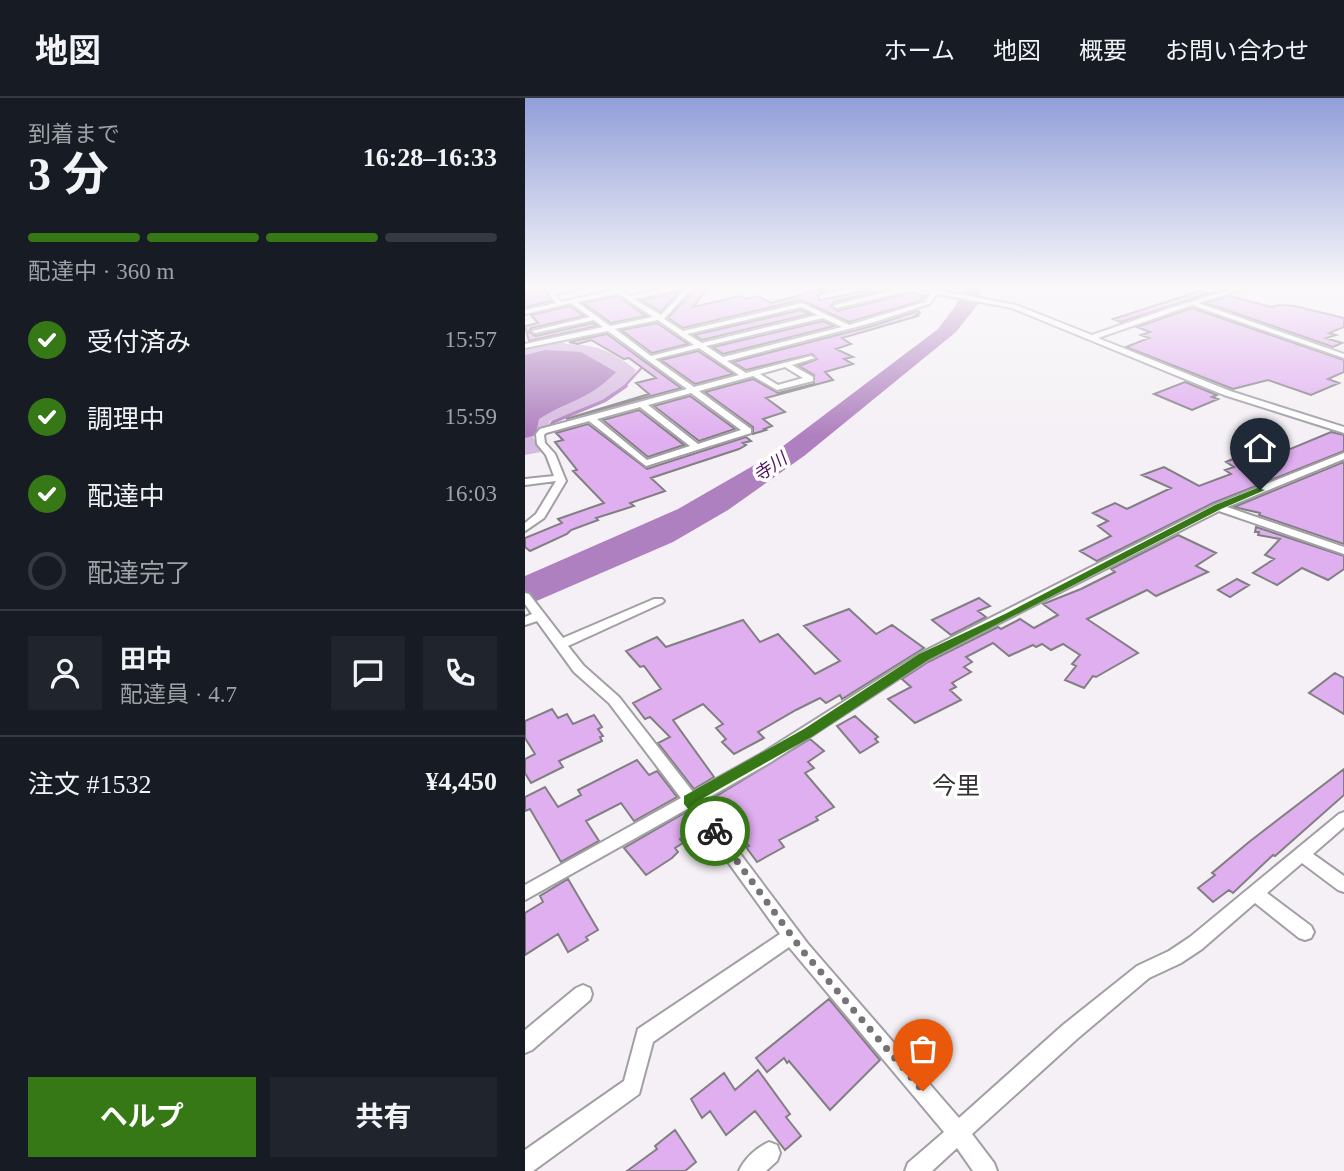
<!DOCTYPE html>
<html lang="ja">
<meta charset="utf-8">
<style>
:root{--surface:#171b24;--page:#20242c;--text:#f1f3f6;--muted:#9ea1a6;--line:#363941;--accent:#367816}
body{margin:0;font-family:"Times New Roman","Noto Sans JP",serif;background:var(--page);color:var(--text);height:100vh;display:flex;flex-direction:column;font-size:26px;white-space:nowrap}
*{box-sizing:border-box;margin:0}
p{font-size:23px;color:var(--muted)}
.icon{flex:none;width:38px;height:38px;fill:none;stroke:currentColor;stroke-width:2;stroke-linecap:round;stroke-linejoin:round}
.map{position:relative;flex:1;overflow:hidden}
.side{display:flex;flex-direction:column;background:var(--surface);width:525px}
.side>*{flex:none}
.pin{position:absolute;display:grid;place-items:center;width:60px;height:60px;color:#fff;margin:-72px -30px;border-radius:50% 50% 50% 0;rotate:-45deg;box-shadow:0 0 7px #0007}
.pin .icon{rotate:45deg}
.courier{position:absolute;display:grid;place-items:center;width:70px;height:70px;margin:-35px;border:5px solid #367816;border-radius:50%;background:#fff;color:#222;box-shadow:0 2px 9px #0007}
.overview em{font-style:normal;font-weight:700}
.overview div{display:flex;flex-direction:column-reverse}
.overview{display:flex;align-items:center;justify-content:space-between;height:119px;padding:0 28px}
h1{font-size:46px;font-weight:700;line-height:52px}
.bar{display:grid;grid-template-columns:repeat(4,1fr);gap:10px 7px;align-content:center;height:84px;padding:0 28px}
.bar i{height:9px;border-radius:5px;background:var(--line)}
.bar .on{background:var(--accent)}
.bar p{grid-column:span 4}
.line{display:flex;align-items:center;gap:18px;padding:0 28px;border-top:2px solid var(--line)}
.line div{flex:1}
.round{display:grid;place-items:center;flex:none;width:74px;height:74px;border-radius:0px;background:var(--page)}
ol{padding:0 28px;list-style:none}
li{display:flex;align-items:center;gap:21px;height:77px}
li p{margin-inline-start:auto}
li .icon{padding:7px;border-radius:50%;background:var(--accent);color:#fff;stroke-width:4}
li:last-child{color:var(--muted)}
li i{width:38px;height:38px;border:4px solid var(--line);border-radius:50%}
.cta{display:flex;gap:14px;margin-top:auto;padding:14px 28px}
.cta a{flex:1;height:80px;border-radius:0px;background:var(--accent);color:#fff;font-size:28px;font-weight:700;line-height:80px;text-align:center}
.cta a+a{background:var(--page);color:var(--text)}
header{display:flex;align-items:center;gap:42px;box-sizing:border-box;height:98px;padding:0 35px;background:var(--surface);border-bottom:2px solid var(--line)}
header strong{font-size:33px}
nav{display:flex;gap:38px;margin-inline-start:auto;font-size:24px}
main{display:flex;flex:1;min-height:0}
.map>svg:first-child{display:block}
.green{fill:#d6b9e0}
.water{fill:#af80bf}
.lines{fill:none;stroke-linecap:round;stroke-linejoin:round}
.stream-far1{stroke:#af80bf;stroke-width:2.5}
.stream{stroke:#af80bf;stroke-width:3.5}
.building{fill:#e0aff0;stroke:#827f83;stroke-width:2}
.lane-casing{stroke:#a29fa4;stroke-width:5}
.street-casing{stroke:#a29fa4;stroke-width:4}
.lane{stroke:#fff;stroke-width:3.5}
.street{fill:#fff;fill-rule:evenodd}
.route{fill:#367816}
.done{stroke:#767376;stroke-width:7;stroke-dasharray:0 12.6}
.labels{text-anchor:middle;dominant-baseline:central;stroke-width:7;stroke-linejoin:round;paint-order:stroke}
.far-water-label{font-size:18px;font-style:italic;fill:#501461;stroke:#fff}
.near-neighbourhood-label{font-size:24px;fill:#323032;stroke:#fff}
</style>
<header>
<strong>地図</strong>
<nav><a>ホーム</a><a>地図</a><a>概要</a><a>お問い合わせ</a></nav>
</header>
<main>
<section class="side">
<div class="overview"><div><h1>3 分</h1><p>到着まで</p></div><em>16:28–16:33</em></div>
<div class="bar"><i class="on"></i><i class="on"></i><i class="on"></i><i></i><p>配達中 · 360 m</p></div>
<ol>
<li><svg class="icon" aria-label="check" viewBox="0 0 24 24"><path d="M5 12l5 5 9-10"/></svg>受付済み<p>15:57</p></li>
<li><svg class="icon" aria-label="check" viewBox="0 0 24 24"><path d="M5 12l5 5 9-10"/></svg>調理中<p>15:59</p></li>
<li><svg class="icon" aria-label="check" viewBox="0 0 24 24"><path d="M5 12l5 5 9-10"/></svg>配達中<p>16:03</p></li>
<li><i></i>配達完了</li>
</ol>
<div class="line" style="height:126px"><a class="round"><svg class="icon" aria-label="person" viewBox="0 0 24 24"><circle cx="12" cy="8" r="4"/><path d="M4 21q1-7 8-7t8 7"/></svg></a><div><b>田中</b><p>配達員 · 4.7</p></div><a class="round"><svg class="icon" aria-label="chat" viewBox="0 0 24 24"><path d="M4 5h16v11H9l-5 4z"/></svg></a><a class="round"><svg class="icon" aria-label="phone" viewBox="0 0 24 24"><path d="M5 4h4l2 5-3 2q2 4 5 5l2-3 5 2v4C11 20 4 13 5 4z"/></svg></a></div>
<div class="line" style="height:91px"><div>注文 #1532</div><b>¥4,450</b></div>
<div class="cta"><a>ヘルプ</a><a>共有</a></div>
</section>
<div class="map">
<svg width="819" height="1073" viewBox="0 0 819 1073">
<rect width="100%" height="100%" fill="#f4f0f5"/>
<path class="green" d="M37,243L41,246C72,247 86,252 111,272C100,302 52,312 25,323L22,329L12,333L8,339L16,354L0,357V250Z"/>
<path class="water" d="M440,188H455L454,205L431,234L279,358L203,412L148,444L0,508V478L153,411L245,358L413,231L431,207Z
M20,252L56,254L91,274C64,302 44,302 14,321L11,337L0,340V257Z"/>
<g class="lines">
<path class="stream-far1" d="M99,289L121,265"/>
<path class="stream" d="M25,328L28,324L79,303L101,288"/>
</g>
<path class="building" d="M17,188H41L21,192L27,203L0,209V194Z
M172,188H184L168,209L215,198L221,201L233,198L246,205L308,188H326L295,195L293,198L294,202L345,192L348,188H375L309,204L306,208L313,213L389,194L401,198L392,204L324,224L276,202L158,230L143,220Z
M675,193L683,196L692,193L596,224L588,221Z
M154,194L136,214L116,202Z
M92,198L121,218L86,225L58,205Z
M705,198L746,209L755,207L770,208L819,220V229L804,235L811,237L801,240L817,245L808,249L681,205Z
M45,208L59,218L6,230L4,234L11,238L68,225L72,228L4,243L0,228L13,225L6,217Z
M667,210L819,262V274L803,281L814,285L786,297L743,282L708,291L601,249L624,240L616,237L625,234L612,229Z
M276,212L285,216L177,242L169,237Z
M393,213L395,215L391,217L393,218L317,240L326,246L311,251L328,259L319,261L328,266L300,274L308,282L241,300L260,314L238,321L247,328L239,331L241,332L228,336V329L180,294L228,281L253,295L289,286V277L274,268L292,261L287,256L221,272L208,264L347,228Z
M298,223L309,228L198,256L188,249Z
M132,225L163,246L127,255L96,232Z
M82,236L156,290L41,321L124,296L111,285L131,280L104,260L99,261L66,242L53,246L44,244Z
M173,253L208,276L170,286L136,262Z
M660,284L692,297L687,299L693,301L667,312L629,296Z
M165,298L210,331L174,343L129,308Z
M114,312L159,347L123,359L78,322Z
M63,326L122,371L221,339L226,343L218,345L221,347L214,351L126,380L140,393L105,405L109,408L71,420L73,422L46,432L42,436L5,453L0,449V440L37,425L33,421L79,405L48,373L52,372L30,344L38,342L31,335Z
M806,334L819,337V353L688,405L572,463L555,453L586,438L573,428L583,423L568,415L590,405L602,411L646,390L617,377L639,369L674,388L706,376L700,372L709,369L701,364L746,344L763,352Z
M819,364V446L734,417L735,415L709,409Z
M731,429L819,458V471L803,482L777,470L752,487L728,475L749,461L740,457L755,441L733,437L734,434H730Z
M653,437L691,455L671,468L683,474L631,498L622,492L562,521L613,555L571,579L568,578L559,590L540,582L551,568L547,566L555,557L538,546L526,552L517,546L511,549L508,547L484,558L468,545L441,559L447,564L439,569L446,574L427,585L431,589L425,592L436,602L390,625L363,601L386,589L377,581L403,564L473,529L476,531L495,521L509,530L533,517L518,506L556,491L590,474L586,471Z
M712,481L724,487L705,499L693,492Z
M454,500L465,508L453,513L461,519L426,537L407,522Z
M324,511L351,536L367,527L399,550L317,601L315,597L301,605L295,600L271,612L233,634L239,640L209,656L197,644L201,641L191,630L198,626L178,606L148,622L189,679L169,691L133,645L145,639L125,619L120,621L108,605L136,591L119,568L115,569L101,553L132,539L141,549L218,522L235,544L253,536L290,576L315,563L279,528Z
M810,575L819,580V616L784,595Z
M27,611L33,620L42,616L48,626L69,617L77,629L73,631L78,638L75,639L77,643L34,663L38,669L6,685L0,675V661L10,656L0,640V623Z
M330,618L353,639L350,641L353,644L335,655L312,628Z
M285,641L299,653L283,664L289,670L280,675L309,709L291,719L293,722L254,742L259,749L232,764L221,749L224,748L198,712L189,717L180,705Z
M112,662L124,677L132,673L152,699L109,723L96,705L61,723L74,743L36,764L5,711L0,713V699L20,689L33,709L56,697L53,692Z
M819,671V697L750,758L748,757L708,795L704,792L688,804L673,790L690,777L687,775L724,744Z
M163,713L174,729L155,741L158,745L150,750L153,754L147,760L121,777L99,750Z
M43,781L73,832L61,839L63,842L43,854L33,836L0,857V815L18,804L15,798Z
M304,901L355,962L305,1012L264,963L262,965L259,960L242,974L231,960Z
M233,972L265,1016L261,1019L276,1038L260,1052L230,1013L201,1037L185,1013L177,1020L166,1001L199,975L210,992Z
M150,1032L171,1064L160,1073H102L132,1051L130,1048Z"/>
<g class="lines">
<defs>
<path id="lane" d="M297,199L344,188"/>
<path id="street" d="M0,188H14L0,192Z
M53,188H64L29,196L36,204L88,192L83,188H90L105,198L152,188H169L139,221L158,233L277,205L324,227L400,204L406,195L393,190L312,210L309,208L310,207L386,188H398L411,192L491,207L567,237L645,210L719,188H728L673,205L819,256V260L667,207L573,240L705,293L819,329V335L699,297L487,210L412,196L404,206L346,225L202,263L221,275L286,258L290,260L267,267L288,279V283L252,292L228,278L174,293L226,331V335L121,368L64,323L21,335L19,337L20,345L30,356L41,383L19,420L0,433V425L11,416L31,383L0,387V381L29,378L21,357L12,346L11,336L15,331L162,291L83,233L0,250V246L78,229L69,222L10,235L7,233L65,219L46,205L0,216V212L31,205L23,194ZM161,190L136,217L109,201L160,190ZM93,195L128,219L85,228L52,204ZM276,209L293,217L177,245L162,236ZM298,220L317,229L198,259L181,248ZM133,222L169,247L126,258L90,231ZM174,250L214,277L169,289L130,261ZM260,269L278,280L253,287L235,276ZM166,295L216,332L173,346L123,307ZM115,309L165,348L122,362L72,321Z
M819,355V361L702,409L819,449V456L694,413L402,562L246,664L176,704L283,846L434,1020L538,927L612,868L644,853L665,839L814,716L819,714V729L788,756L819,778V794L813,792L777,765L742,795L786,828L789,834L786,840L780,842L774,840L730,805L677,851L656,865L624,880L552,941L447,1036L469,1065L472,1073H448L432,1050L407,1073H380L383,1065L419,1034L264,849L128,944L114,996L8,1073H0V1052L99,983L113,931L255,836L164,710L0,802V787L156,700L84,605L49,574L12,523L0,527V519L7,516L0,506V495L4,496L38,540L129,501H137L139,503L137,505L43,548L59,568L94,599L168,694L236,656L394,556L689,407Z
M58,887L65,890L67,896L65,902L7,952L0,955V932L51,890Z
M244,1044L252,1047L255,1055L252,1063L241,1073H214C219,1061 232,1049 244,1044Z"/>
</defs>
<use href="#lane" class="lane-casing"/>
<use href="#street" class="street-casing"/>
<use href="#lane" class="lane"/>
<use href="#street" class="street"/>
</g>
<linearGradient id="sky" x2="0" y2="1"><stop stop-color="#919fd8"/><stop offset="0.56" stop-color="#faf8fa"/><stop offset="1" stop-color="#faf8fa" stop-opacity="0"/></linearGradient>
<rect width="819" height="338" fill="url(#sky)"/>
<path class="route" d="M732,390L740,392L696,411L403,562L288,638L173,703L195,729L197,733L195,737H185L159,706V698L279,631L394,556L480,516L690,407Z"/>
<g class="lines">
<path class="done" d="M190,733L277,852L398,993"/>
</g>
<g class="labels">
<g class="far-water-label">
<text transform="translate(245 369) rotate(-35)">寺川</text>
</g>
<g class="near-neighbourhood-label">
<text x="431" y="688">今里</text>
</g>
</g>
</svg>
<div class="pin" style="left:398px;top:993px;background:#ea580c"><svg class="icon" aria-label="bag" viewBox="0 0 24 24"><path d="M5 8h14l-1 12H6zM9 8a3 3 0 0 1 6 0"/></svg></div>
<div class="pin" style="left:735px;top:392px;background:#1f2937"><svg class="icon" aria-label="home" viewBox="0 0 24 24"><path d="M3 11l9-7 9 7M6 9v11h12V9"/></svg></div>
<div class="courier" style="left:190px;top:733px"><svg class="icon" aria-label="bike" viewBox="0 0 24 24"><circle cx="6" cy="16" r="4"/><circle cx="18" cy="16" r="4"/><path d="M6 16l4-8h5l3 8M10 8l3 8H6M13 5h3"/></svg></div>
</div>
</main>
